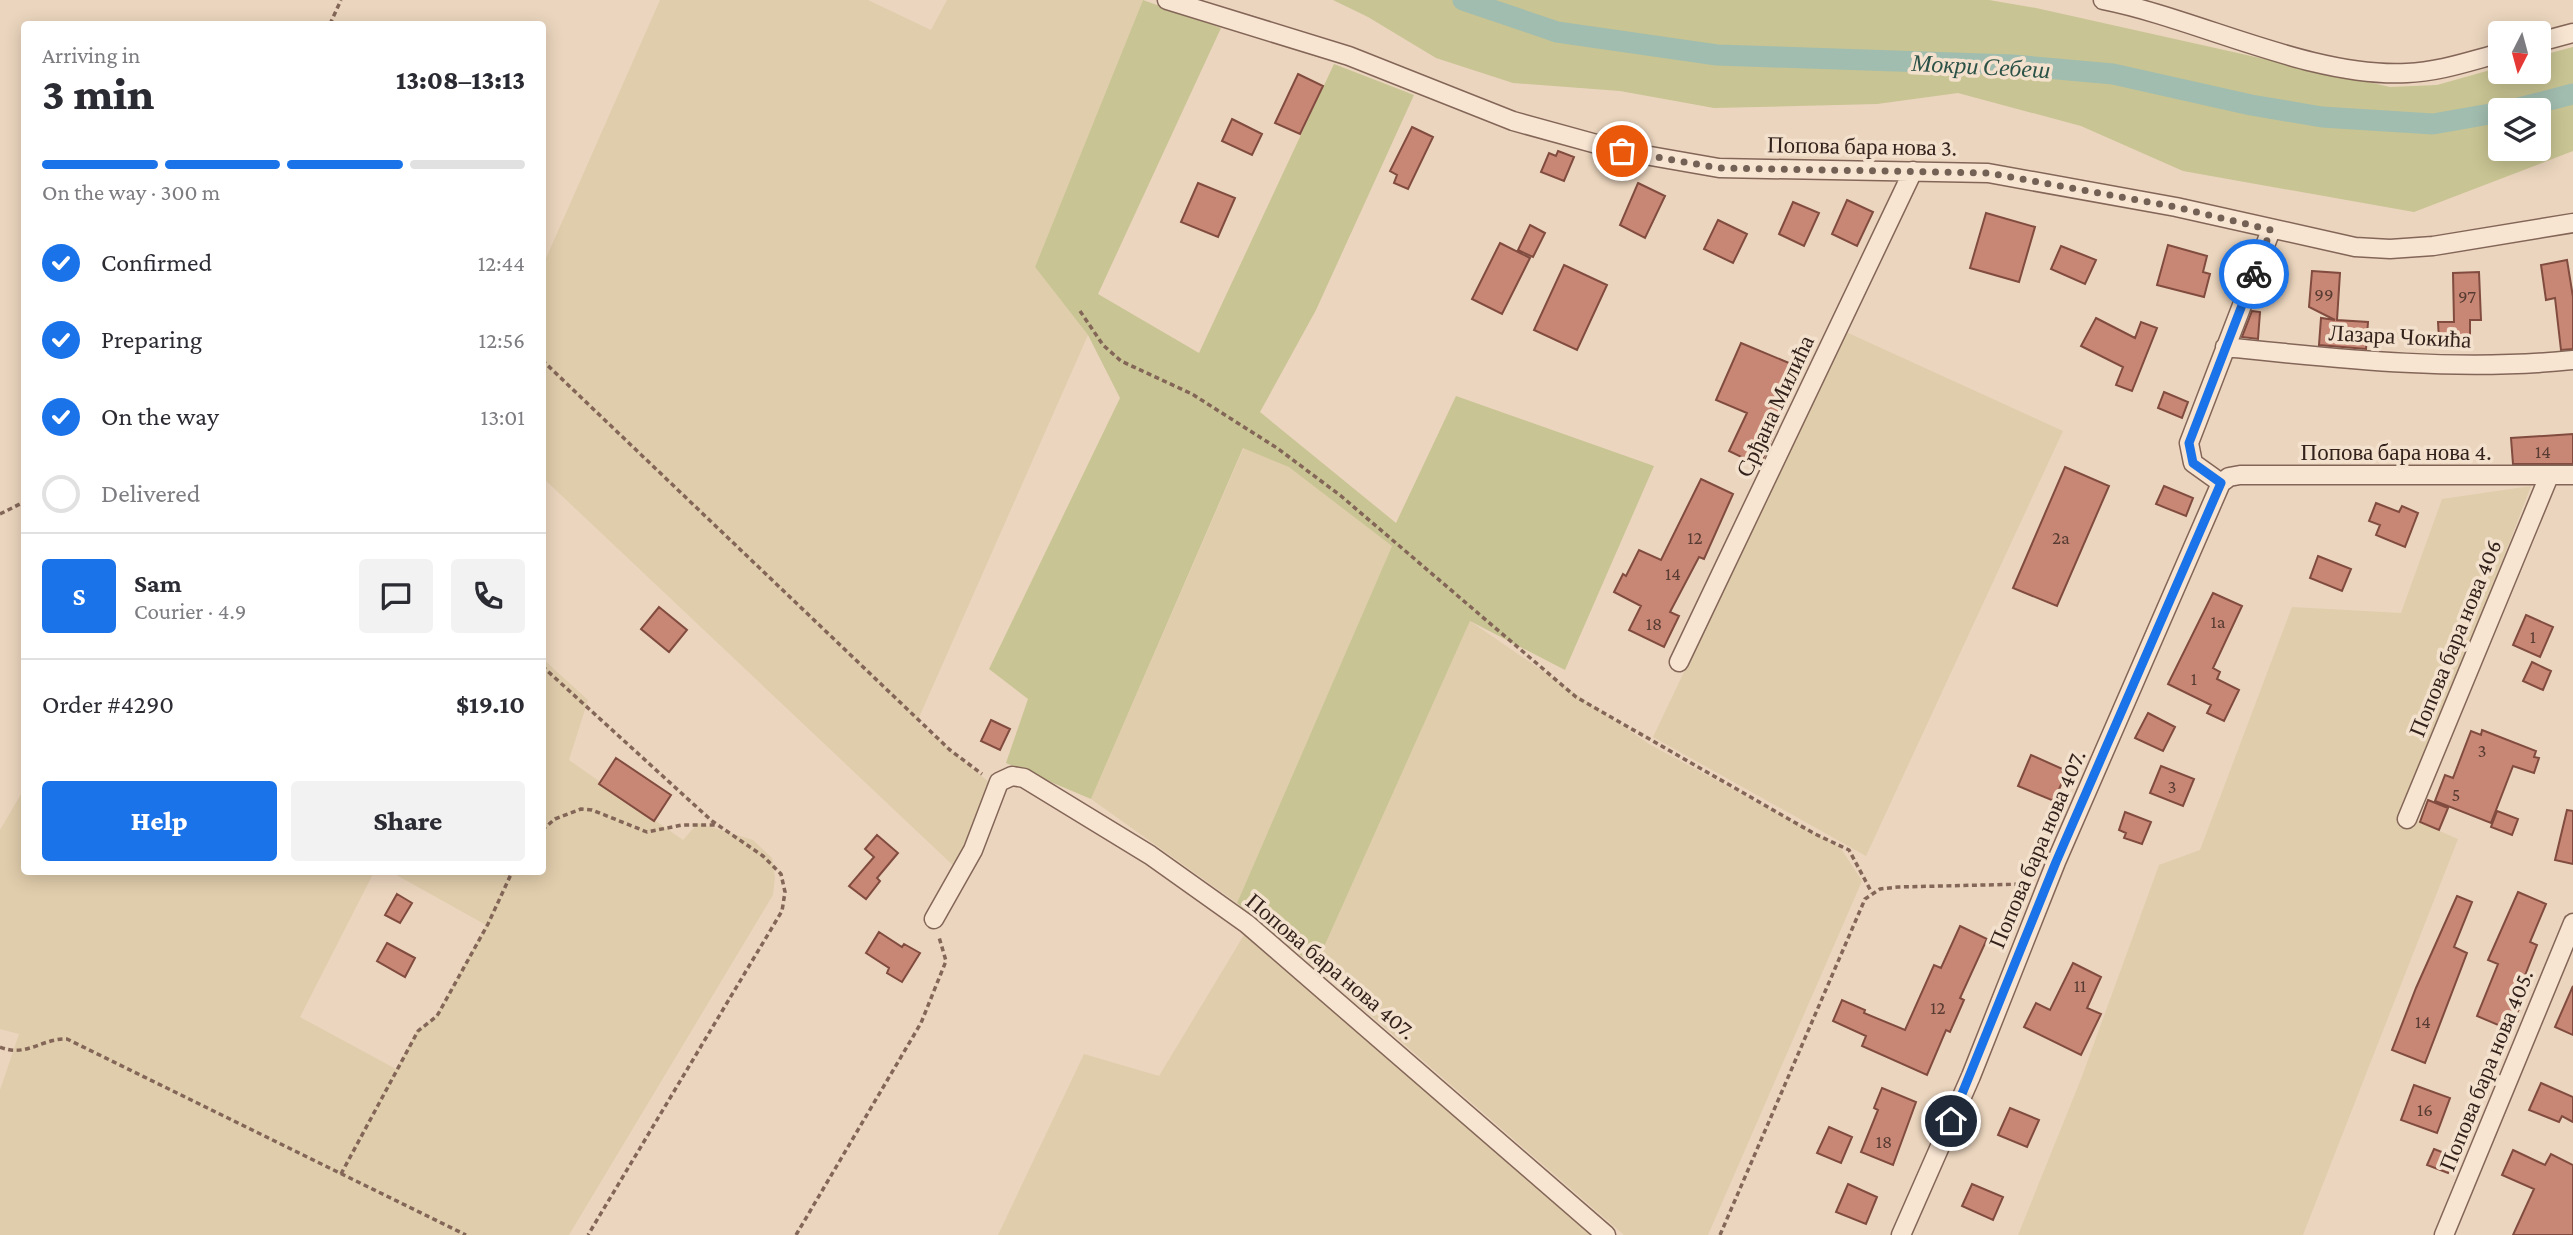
<!DOCTYPE html>
<meta charset="utf-8">
<style>
:root{--surface:#fff;--page:#f2f2f3;--text:#2b2b33;--muted:#7c7c81;--line:#e1e1e2;--accent:#1a73e8}
body{margin:0;font-family:"Crimson Pro",serif;background:var(--page);color:var(--text);height:100vh;display:flex;flex-direction:column;font-size:26px;white-space:nowrap}
*{box-sizing:border-box;margin:0}
p{font-size:23px;color:var(--muted)}
.icon{flex:none;width:38px;height:38px;fill:none;stroke:currentColor;stroke-width:2;stroke-linecap:round;stroke-linejoin:round}
.map{position:relative;flex:1;overflow:hidden}
.side{position:absolute;left:21px;top:21px;width:525px;height:854px;display:flex;flex-direction:column;background:var(--surface);border-radius:7px;box-shadow:0 4px 18px #0003}
.side>*{flex:none}
.needle{width:46px;rotate:186deg}
.controls{position:absolute;left:2488px;top:21px;display:grid;gap:14px}
.controls a{display:grid;place-items:center;width:63px;height:63px;border-radius:7px;background:var(--surface);box-shadow:0 4px 18px #0003;font-size:35px}
.pin{position:absolute;display:grid;place-items:center;width:60px;height:60px;color:#fff;margin:-30px;border:4px solid #fff;border-radius:50%;box-shadow:0 2px 7px #0007}
.courier{position:absolute;display:grid;place-items:center;width:70px;height:70px;margin:-35px;border:5px solid #1a73e8;border-radius:50%;background:#fff;color:#222;box-shadow:0 2px 9px #0007}
.head em{font-style:normal;font-weight:800}
.head div{display:flex;flex-direction:column-reverse}
.head{display:flex;align-items:center;justify-content:space-between;height:119px;padding:0 21px}
h1{font-size:46px;font-weight:800;line-height:52px}
.bar{display:grid;grid-template-columns:repeat(4,1fr);gap:10px 7px;align-content:center;height:84px;padding:0 21px}
.bar i{height:9px;border-radius:5px;background:var(--line)}
.bar .active{background:var(--accent)}
.bar p{grid-column:span 4}
.line{display:flex;align-items:center;gap:18px;padding:0 21px;border-top:2px solid var(--line)}
.line div{flex:1}
.round{display:grid;place-items:center;flex:none;width:74px;height:74px;border-radius:7px;background:var(--page)}
ol{padding:0 21px;list-style:none}
li{display:flex;align-items:center;gap:21px;height:77px}
li p{margin-inline-start:auto}
li .icon{padding:7px;border-radius:50%;background:var(--accent);color:#fff;stroke-width:4}
li:last-child{color:var(--muted)}
li i{width:38px;height:38px;border:4px solid var(--line);border-radius:50%}
.action{display:flex;gap:14px;margin-top:auto;padding:14px 21px}
.action a{flex:1;height:80px;border-radius:7px;background:var(--accent);color:#fff;font-size:28px;font-weight:800;line-height:80px;text-align:center}
.action a+a{background:var(--page);color:var(--text)}
.map>svg:first-child{display:block}
.farmland{fill:#e0cdac}
.green{fill:#c8c493;fill-rule:evenodd}
.lines{fill:none;stroke-linecap:round;stroke-linejoin:round}
.canal{stroke:#a1bdaf;stroke-width:21}
.building{fill:#c88775;stroke:#814c3f;stroke-width:2}
.street-casing{stroke:#836658;stroke-width:21}
.path{stroke:#836658;stroke-width:3.5;stroke-dasharray:5 3.5;stroke-linecap:butt}
.street{stroke:#f7e4d1;stroke-width:18}
.done{stroke:#736155;stroke-width:7;stroke-dasharray:0 12.6}
.route{stroke:#1a73e8;stroke-width:9}
.labels{text-anchor:middle;dominant-baseline:central;stroke-width:7;stroke-linejoin:round;paint-order:stroke}
.number-label{font-size:19px;fill:#583b32}
.street-label{font-size:23px;fill:#33221c;stroke:#f3e1cd}
.water-label{font-size:24px;font-style:italic;fill:#2c5248;stroke:#f3e1cd}
</style>
<div class="map">
<svg width="2573" height="1235" viewBox="0 0 2573 1235">
<rect width="100%" height="100%" fill="#ebd5be"/>
<path class="farmland" d="M660,0H868L931,30L947,0H1143L1035,267L1088,335L917,722L996,788L960,872L543,478V265Z
M1846,332L2063,431L1866,856L1653,737Z
M1244,447L1295,469L1392,546L1237,903L1091,799Z
M2531,486L2405,816L2458,839L2303,1235H2018L2081,1079L2159,865L2200,850L2292,607L2401,613L2442,499Z
M1470,621L1649,744L1840,847L1862,881L1708,1235H1624L1315,967Z
M543,659L588,700L569,760L683,840L698,823L753,840L772,858L775,877L773,895L569,1235H0V1090L19,1034L0,1029V830L24,789V872H374L300,1017L396,1069L417,1031L436,1016L486,925L391,872H542Z
M1244,935L1556,1197L1600,1235H998L1084,1054L1159,1076Z"/>
<path class="green" d="M1143,0L1221,28L1098,294L1199,353L1334,64L1414,95L1316,310L1260,412L1396,523L1456,396L1654,466L1565,670L1470,621L1315,967L1237,903L1392,546L1289,467L1243,448L1091,799L1006,763L1028,699L989,669L1120,398L1088,335L1035,267Z
M1333,0H1989L2036,8L2390,87L2437,85L2501,67V72H2539V56L2573,47V151L2414,212L2183,171L2081,126L1958,93L1877,104L1714,108L1620,91L1513,83L1436,58L1368,17ZM2501,110H2539V149H2501Z"/>
<g class="lines">
<path class="canal" d="M1463,0L1557,32L1717,55L2013,65L2113,74L2251,105L2322,117L2433,124L2501,112
M2511,110L2573,94"/>
</g>
<path class="building" d="M1298,74L1323,86L1300,134L1275,123Z
M1232,119L1262,134L1252,155L1222,141Z
M1412,127L1433,137L1408,189L1394,183L1397,175L1390,171Z
M1558,151L1574,157L1564,181L1541,172L1549,153L1556,156Z
M1198,183L1235,198L1218,237L1181,222Z
M1638,183L1665,196L1645,238L1620,225Z
M1847,200L1873,212L1857,246L1832,234Z
M1793,202L1819,213L1804,246L1779,234Z
M1986,213L2035,227L2019,282L1970,268Z
M1718,220L1747,234L1733,263L1704,249Z
M1530,225L1545,233L1533,257L1518,250Z
M1500,243L1530,258L1502,314L1472,299Z
M2168,245L2207,256L2203,272L2210,274L2204,297L2157,285Z
M2061,246L2096,260L2085,284L2051,269Z
M2567,260L2573,297V349L2561,350L2555,298L2546,300L2541,265Z
M1564,265L1607,285L1577,350L1534,330Z
M2312,271L2340,273L2337,320L2368,322L2366,349L2319,345L2321,318L2335,320L2309,307Z
M2479,272L2481,320H2470V340H2439L2438,322H2454L2453,273Z
M2252,311L2260,312L2258,339L2242,337Z
M2096,318L2135,338L2141,322L2157,328L2132,391L2116,385L2123,367L2081,346Z
M1741,343L1801,368L1760,466L1729,451L1747,413L1716,400Z
M2164,392L2188,402L2182,418L2158,408Z
M2573,434V464H2513L2511,438Z
M2065,467L2109,486L2057,606L2013,588Z
M1701,479L1733,494L1704,559L1699,557L1670,612L1679,616L1664,647L1629,630L1641,606L1614,592L1623,574L1626,576L1639,550L1661,560Z
M2164,486L2193,498L2186,516L2156,504Z
M2376,503L2399,512L2402,506L2418,513L2405,547L2376,535L2380,525L2369,521Z
M2318,556L2351,569L2342,591L2310,578Z
M2213,593L2242,606L2213,668L2220,672L2217,679L2239,690L2224,721L2207,713L2211,705L2168,684Z
M659,607L687,630L669,652L641,629Z
M2526,615L2553,627L2540,657L2513,645Z
M2532,662L2551,671L2543,690L2523,681Z
M2148,713L2175,727L2163,751L2135,738Z
M991,720L1010,729L1000,750L981,741Z
M2482,730L2536,751L2534,757L2539,758L2534,773L2513,766L2491,823L2435,801L2445,775L2453,778L2471,731L2481,735Z
M2031,755L2067,771L2054,801L2018,786Z
M616,758L671,795L654,821L599,784Z
M2161,766L2194,779L2183,806L2150,793Z
M2428,800L2448,808L2439,830L2420,822Z
M2567,810L2573,811V864L2555,860Z
M2497,811L2518,819L2512,835L2491,827Z
M2125,812L2151,822L2142,844L2124,838L2126,833L2119,830Z
M877,835L898,853L877,878L880,881L866,899L849,886L874,857L865,849Z
M2518,892L2546,904L2530,942L2537,945L2518,993L2525,995L2510,1030L2477,1016L2498,964L2488,960Z
M397,894L412,903L400,923L385,915Z
M2457,896L2472,902L2454,947L2467,953L2425,1063L2392,1050L2416,988Z
M1960,926L1987,939L1960,998L1964,1000L1950,1032L1946,1030L1927,1075L1862,1046L1866,1036L1833,1021L1842,1000L1865,1010L1864,1013L1905,1030L1934,965L1941,968Z
M879,932L902,947L904,944L920,953L902,982L887,973L889,968L866,953Z
M387,943L415,958L405,977L377,961Z
M2073,963L2101,977L2087,1008L2101,1014L2081,1055L2024,1027L2036,1003L2050,1010Z
M2573,986V1035L2555,1027Z
M2541,1083L2573,1097V1122L2562,1116L2559,1122L2529,1110Z
M2414,1085L2450,1098L2437,1133L2401,1120Z
M1882,1088L1916,1102L1893,1165L1861,1152L1878,1110L1874,1108Z
M2010,1108L2039,1120L2027,1147L1998,1135Z
M1829,1127L1852,1137L1841,1163L1817,1153Z
M2434,1149L2455,1157L2448,1173L2427,1165Z
M2513,1150L2545,1165L2551,1154L2573,1165V1235H2513L2534,1189L2502,1175Z
M1848,1184L1877,1197L1866,1224L1836,1212Z
M1972,1184L2003,1197L1993,1220L1962,1206Z"/>
<g class="lines">
<defs>
<path id="street" d="M1167,0L1349,56L1513,121L1622,151L1719,168L1988,173L2176,207L2355,247L2390,249L2433,246L2573,223
M2103,0C2199,19 2311,78 2407,73C2439,72 2470,61 2501,53
M2539,42L2573,33
M2225,347C2341,359 2457,372 2573,360
M2221,483L2193,463L2189,443L2271,230
M1679,662L1913,171
M2407,819L2549,476
M934,919L973,850L999,782L1012,776L1024,778L1150,855L1247,924L1606,1235
M1901,1235L1971,1076L2056,862L2221,483L2229,477L2240,475H2573
M2444,1235L2573,923"/>
</defs>
<use href="#street" class="street-casing"/>
<path class="path" d="M330,24L341,0
M1080,311L1103,345L1121,361L1192,394L1277,448L1341,496L1576,697L1815,834L1849,850L1872,893
M542,360L950,750L982,774
M0,514L24,502
M542,666L712,821L763,856L781,874L785,892L782,911L588,1235
M542,830L555,819L581,809L592,810L647,832L682,825H716
M0,1047C26,1058 42,1038 67,1039L466,1235
M341,1174L418,1031L437,1016L488,924L512,872
M796,1235L921,1023L946,961L939,937
M1720,1235L1865,899L1880,889L1898,887L2027,884"/>
<use href="#street" class="street"/>
</g>
<g class="lines">
<path class="done" d="M1622,151L1719,168L1988,173L2176,207L2271,230L2254,274"/>
<path class="route" d="M1951,1121L2056,862L2221,483L2193,463L2189,443L2254,274"/>
</g>
<g class="labels">
<g class="number-label">
<text x="2324" y="294">99</text>
<text x="2467" y="296">97</text>
<text x="2543" y="451">14</text>
<text x="1695" y="537">12</text>
<text x="2061" y="537">2a</text>
<text x="1673" y="573">14</text>
<text x="2218" y="621">1a</text>
<text x="1654" y="623">18</text>
<text x="2533" y="636">1</text>
<text x="2194" y="678">1</text>
<text x="2482" y="750">3</text>
<text x="2172" y="786">3</text>
<text x="2456" y="794">5</text>
<text x="2080" y="985">11</text>
<text x="1938" y="1007">12</text>
<text x="2423" y="1021">14</text>
<text x="2425" y="1109">16</text>
<text x="1884" y="1141">18</text>
</g>
<g class="street-label">
<text transform="translate(1862 146) rotate(1)">Попова бара нова 3.</text>
<text transform="translate(2400 336) rotate(3)">Лазара Чокића</text>
<text transform="translate(1775 406) rotate(-65)">Срђана Милића</text>
<text x="2396" y="452">Попова бара нова 4.</text>
<text transform="translate(2455 638) rotate(-68)">Попова бара нова 406</text>
<text transform="translate(2037 849) rotate(-67)">Попова бара нова 407.</text>
<text transform="translate(1331 966) rotate(40)">Попова бара нова 407.</text>
<text transform="translate(2486 1070) rotate(-68)">Попова бара нова 405.</text>
</g>
<g class="water-label">
<text transform="translate(1981 66) rotate(3)">Мокри Себеш</text>
</g>
</g>
</svg>
<div class="controls">
<a><svg class="needle" viewBox="-14 -14 28 28"><path d="M0-13l5 13h-10z" fill="#e53935"/><path d="M0 13l5-13h-10z" fill="#7c7c81"/></svg></a>
<a><svg class="icon" aria-label="layers" viewBox="0 0 24 24"><path d="M12 4l9 5-9 5-9-5zM3 14l9 5 9-5"/></svg></a>
</div>
<div class="pin" style="left:1622px;top:151px;background:#ea580c"><svg class="icon" aria-label="bag" viewBox="0 0 24 24"><path d="M5 8h14l-1 12H6zM9 8a3 3 0 0 1 6 0"/></svg></div>
<div class="pin" style="left:1951px;top:1121px;background:#1f2937"><svg class="icon" aria-label="home" viewBox="0 0 24 24"><path d="M3 11l9-7 9 7M6 9v11h12V9"/></svg></div>
<div class="courier" style="left:2254px;top:274px"><svg class="icon" aria-label="bike" viewBox="0 0 24 24"><circle cx="6" cy="16" r="4"/><circle cx="18" cy="16" r="4"/><path d="M6 16l4-8h5l3 8M10 8l3 8H6M13 5h3"/></svg></div>
<section class="side">
<div class="head"><div><h1>3 min</h1><p>Arriving in</p></div><em>13:08–13:13</em></div>
<div class="bar"><i class="active"></i><i class="active"></i><i class="active"></i><i></i><p>On the way · 300 m</p></div>
<ol>
<li><svg class="icon" aria-label="check" viewBox="0 0 24 24"><path d="M5 12l5 5 9-10"/></svg>Confirmed<p>12:44</p></li>
<li><svg class="icon" aria-label="check" viewBox="0 0 24 24"><path d="M5 12l5 5 9-10"/></svg>Preparing<p>12:56</p></li>
<li><svg class="icon" aria-label="check" viewBox="0 0 24 24"><path d="M5 12l5 5 9-10"/></svg>On the way<p>13:01</p></li>
<li><i></i>Delivered</li>
</ol>
<div class="line" style="height:126px"><b class="round" style="background:var(--accent);color:#fff">S</b><div><b>Sam</b><p>Courier · 4.9</p></div><a class="round"><svg class="icon" aria-label="chat" viewBox="0 0 24 24"><path d="M4 5h16v11H9l-5 4z"/></svg></a><a class="round"><svg class="icon" aria-label="phone" viewBox="0 0 24 24"><path d="M5 4h4l2 5-3 2q2 4 5 5l2-3 5 2v4C11 20 4 13 5 4z"/></svg></a></div>
<div class="line" style="height:91px"><div>Order #4290</div><b>$19.10</b></div>
<div class="action"><a>Help</a><a>Share</a></div>
</section>
</div>
